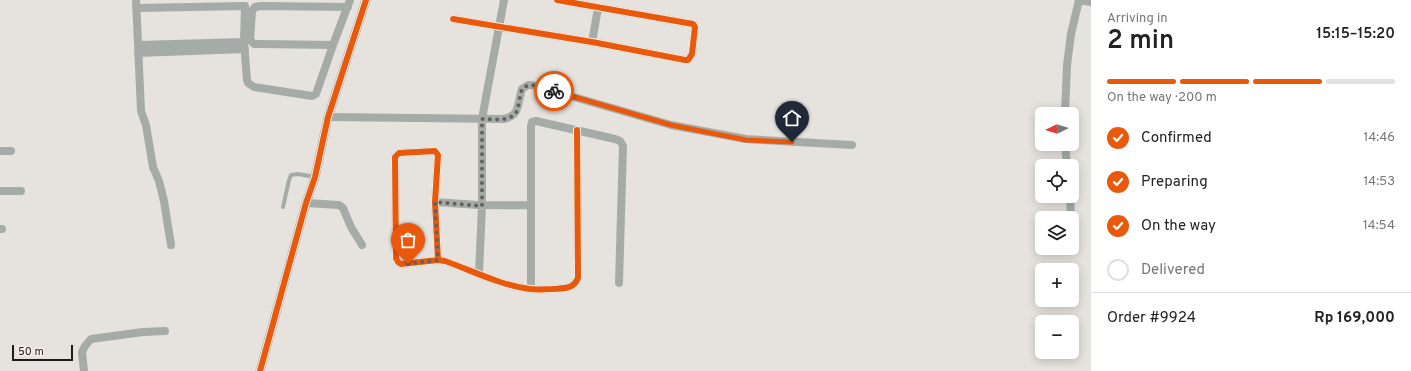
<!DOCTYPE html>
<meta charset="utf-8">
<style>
:root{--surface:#fff;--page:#f2f2f2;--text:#222;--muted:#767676;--line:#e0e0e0;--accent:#ea580c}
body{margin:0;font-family:Overpass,sans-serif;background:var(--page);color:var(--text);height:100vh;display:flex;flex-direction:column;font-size:15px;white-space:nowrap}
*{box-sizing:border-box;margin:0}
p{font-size:13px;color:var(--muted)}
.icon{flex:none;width:22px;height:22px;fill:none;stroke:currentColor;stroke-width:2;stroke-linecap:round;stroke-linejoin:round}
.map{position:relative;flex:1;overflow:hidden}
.details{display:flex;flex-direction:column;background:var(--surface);width:320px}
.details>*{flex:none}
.needle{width:26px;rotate:265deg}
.controls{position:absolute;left:1035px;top:107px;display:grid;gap:8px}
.controls a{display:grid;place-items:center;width:44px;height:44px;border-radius:6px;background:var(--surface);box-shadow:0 2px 10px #0003;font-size:20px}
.scale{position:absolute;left:12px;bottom:10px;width:61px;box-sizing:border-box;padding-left:4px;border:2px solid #1e1b18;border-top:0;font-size:11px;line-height:14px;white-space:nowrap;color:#1e1b18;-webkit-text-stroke:3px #f7efe7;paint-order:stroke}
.pin{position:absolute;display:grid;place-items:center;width:34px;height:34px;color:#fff;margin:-41px -17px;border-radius:50% 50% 50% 0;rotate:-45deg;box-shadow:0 0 4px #0007}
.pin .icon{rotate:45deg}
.courier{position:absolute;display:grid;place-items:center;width:40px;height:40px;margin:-20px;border:3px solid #ea580c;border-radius:50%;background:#fff;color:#222;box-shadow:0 1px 5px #0007}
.summary em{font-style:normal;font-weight:600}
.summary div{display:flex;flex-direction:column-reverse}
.summary{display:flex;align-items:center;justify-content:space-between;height:68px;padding:0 16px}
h1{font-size:26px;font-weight:600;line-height:30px}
.bar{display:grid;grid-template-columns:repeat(4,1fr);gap:6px 4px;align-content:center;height:48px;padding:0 16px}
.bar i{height:5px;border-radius:3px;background:var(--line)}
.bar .selected{background:var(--accent)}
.bar p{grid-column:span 4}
.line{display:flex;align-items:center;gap:10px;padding:0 16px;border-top:1px solid var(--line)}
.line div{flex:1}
ol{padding:0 16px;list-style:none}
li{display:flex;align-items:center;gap:12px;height:44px}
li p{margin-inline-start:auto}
li .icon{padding:4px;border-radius:50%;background:var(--accent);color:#fff;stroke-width:4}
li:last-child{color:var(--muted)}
li i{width:22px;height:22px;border:2px solid var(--line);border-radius:50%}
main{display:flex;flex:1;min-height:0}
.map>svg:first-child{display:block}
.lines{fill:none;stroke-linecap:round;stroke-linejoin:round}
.service{stroke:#a5aca8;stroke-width:4}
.minor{stroke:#a5aca8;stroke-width:8}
.tertiary{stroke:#a5aca8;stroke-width:9}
.cycleway-casing{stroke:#f7efe7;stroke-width:8}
.cycleway{stroke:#e8590c;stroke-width:6}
.done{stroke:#64615d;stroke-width:4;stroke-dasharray:0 7.2}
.route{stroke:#ea580c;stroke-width:5}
</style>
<main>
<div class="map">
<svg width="1091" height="371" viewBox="0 0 1091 371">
<rect width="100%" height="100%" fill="#e6e2de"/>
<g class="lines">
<path class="service" d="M283,207L289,180L291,175L298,174L315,177"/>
<path class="minor" d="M136,0L141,111L146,125L153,167L159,181L164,201L171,245
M348,7L261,6L255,7L252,11L250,40L254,44H259L333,45L350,0
M136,8L245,6L244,42L247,80L248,83L254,87L312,96L316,94L333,45
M453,19L592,42L685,60H688L692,54L695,27L693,24L557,0
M592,42L598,8
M138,45L244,42
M138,53L245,49
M1065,114L1067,65L1071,34L1079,0L1091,2
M328,117L504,119C521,115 517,103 522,89L528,85H532L671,125L746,139L852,145
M1065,144L1067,166
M0,151H11
M0,191H21
M1070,196L1071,218
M435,202C467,205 498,206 531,205V126L532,122L536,121L615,139L620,141L623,146L619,283
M306,203L339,205L343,208L351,227L362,245
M531,205V289
M1072,227L1073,236
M0,229H2
M438,260L435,202L438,155L435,151L399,153L395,157L396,258L398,262L401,264L438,260L445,261C473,271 500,285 530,289C537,290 545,289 552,289C563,288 573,290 578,278L577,130
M479,273L482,206V119L504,0
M84,371L82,352L85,346L91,339L143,332L165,331"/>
<path class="tertiary" d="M260,371L306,203L315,177L328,117L366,0"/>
<defs>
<path id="cycleway" d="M453,19L592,42L685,60H688L692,54L695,27L693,24L557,0
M438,260L435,202L438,155L435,151L399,153L395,157L396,258L398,262L401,264L438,260L445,261C473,271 500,285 530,289C537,290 545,289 552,289C563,288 573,290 578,278L577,130
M260,371L306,203L315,177L328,117L366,0"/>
</defs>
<use href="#cycleway" class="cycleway-casing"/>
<use href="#cycleway" class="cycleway"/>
</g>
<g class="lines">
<path class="done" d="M408,264L438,260L435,202L482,206V119C495,119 514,123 518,108C519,102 520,95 522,89C531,81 544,88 554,91"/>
<path class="route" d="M554,91L671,125L746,140L792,142"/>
</g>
</svg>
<div class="controls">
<a><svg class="needle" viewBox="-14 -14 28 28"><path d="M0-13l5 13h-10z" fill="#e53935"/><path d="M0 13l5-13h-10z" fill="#767676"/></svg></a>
<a><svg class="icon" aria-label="locate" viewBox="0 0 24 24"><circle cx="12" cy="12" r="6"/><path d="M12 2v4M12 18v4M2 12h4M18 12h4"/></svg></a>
<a><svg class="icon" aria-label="layers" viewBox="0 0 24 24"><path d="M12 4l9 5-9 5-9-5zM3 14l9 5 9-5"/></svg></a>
<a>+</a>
<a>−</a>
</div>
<div class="scale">50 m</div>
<div class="pin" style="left:408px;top:264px;background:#ea580c"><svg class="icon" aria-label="bag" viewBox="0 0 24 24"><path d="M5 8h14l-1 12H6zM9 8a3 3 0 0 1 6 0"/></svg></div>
<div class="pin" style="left:792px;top:142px;background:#1f2937"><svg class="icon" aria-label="home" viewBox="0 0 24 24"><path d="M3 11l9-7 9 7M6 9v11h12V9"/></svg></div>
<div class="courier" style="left:554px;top:91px"><svg class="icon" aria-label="bike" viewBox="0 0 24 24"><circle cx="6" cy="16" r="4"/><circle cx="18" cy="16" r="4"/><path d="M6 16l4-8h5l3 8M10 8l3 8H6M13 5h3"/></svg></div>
</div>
<section class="details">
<div class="summary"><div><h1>2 min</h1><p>Arriving in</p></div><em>15:15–15:20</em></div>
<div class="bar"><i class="selected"></i><i class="selected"></i><i class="selected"></i><i></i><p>On the way · 200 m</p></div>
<ol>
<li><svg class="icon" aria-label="check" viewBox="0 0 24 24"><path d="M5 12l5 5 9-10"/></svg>Confirmed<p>14:46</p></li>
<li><svg class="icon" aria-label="check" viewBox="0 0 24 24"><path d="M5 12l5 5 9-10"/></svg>Preparing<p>14:53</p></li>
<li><svg class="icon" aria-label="check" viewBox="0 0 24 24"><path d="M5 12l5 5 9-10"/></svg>On the way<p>14:54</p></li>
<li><i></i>Delivered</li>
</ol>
<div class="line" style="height:52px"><div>Order #9924</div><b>Rp 169,000</b></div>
</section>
</main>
